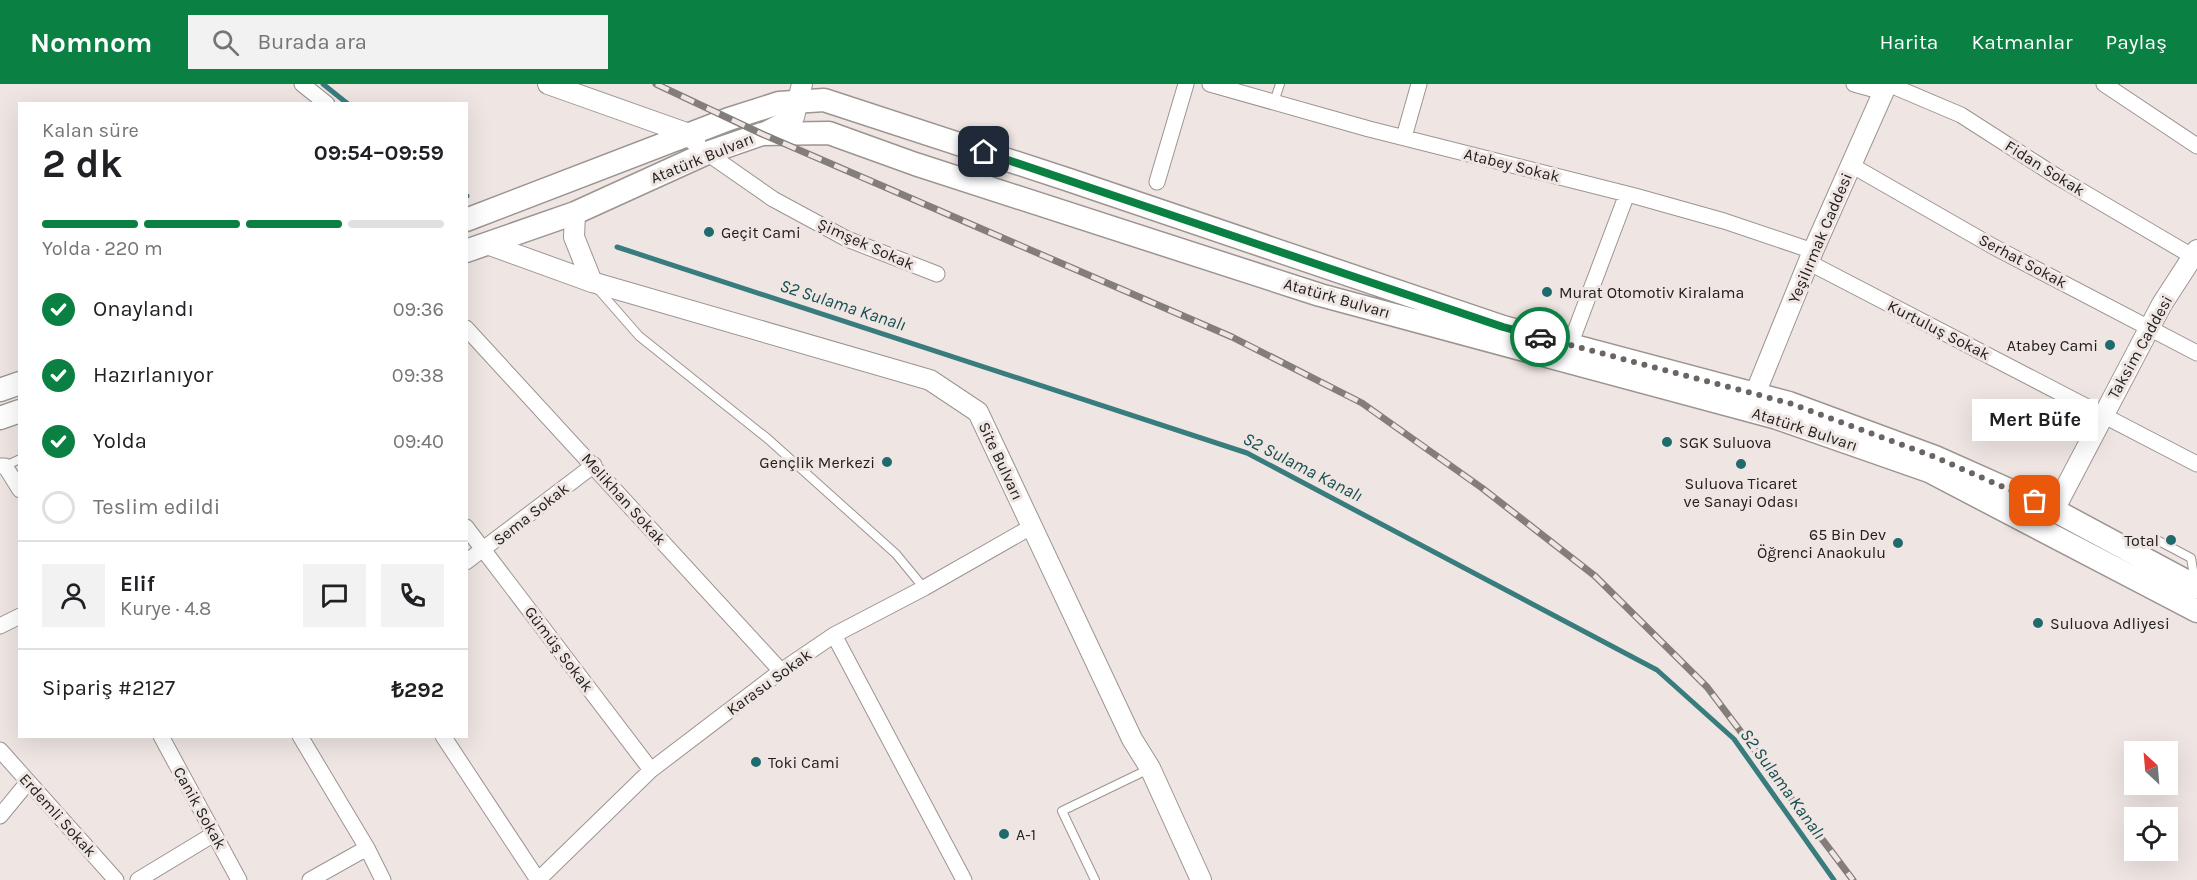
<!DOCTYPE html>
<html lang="tr">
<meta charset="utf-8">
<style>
:root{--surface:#fff;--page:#f2f2f2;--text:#202124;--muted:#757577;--line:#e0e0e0;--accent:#0b8043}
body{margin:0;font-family:Karla,sans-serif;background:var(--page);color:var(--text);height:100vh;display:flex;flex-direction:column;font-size:22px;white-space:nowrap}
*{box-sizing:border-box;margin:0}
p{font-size:20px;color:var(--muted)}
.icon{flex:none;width:33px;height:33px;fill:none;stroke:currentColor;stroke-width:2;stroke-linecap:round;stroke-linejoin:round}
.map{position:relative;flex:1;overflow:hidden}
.drawer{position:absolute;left:18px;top:18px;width:450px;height:636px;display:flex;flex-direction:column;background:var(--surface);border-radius:0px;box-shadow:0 6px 24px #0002}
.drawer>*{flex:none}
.needle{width:39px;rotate:334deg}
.controls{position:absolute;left:2124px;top:657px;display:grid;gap:12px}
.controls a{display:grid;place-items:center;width:54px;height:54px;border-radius:0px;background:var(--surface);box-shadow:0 6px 24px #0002;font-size:30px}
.pin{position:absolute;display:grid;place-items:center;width:51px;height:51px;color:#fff;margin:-26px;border-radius:12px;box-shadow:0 3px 9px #0006}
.courier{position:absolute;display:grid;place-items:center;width:60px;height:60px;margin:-30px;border:4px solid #0b8043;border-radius:50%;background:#fff;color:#222;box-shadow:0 2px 8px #0007}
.bubble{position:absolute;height:42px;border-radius:0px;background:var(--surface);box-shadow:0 6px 24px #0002;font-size:20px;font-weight:700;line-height:42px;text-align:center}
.summary em{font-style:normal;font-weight:700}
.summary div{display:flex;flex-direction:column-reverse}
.summary{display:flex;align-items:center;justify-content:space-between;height:102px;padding:0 24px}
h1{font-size:39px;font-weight:700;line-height:45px}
.bar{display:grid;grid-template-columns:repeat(4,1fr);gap:9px 6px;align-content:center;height:72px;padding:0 24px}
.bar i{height:8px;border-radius:4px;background:var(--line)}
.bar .current{background:var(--accent)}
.bar p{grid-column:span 4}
.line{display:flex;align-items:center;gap:15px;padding:0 24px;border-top:2px solid var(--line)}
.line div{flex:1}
.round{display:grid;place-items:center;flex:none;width:63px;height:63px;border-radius:0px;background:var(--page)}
ol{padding:0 24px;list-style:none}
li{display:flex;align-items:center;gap:18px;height:66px}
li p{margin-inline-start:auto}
li .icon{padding:6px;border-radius:50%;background:var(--accent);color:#fff;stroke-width:4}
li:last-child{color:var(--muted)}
li i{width:33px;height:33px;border:3px solid var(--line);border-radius:50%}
header{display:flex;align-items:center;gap:36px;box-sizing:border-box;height:84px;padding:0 30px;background:var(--accent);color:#fff}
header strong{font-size:28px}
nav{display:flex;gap:33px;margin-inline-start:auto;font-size:21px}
.search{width:420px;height:54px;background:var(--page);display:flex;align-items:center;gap:15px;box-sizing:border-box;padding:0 21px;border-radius:0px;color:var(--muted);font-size:22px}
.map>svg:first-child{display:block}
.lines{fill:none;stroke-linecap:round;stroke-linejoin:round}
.stream{stroke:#387c7d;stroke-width:5}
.service-casing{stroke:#9c9490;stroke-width:10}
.minor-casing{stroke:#9c9490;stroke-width:17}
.tertiary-casing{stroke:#9c9490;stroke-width:22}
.secondary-casing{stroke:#9c9490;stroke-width:25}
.service{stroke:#fff;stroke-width:8}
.minor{stroke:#fff;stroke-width:15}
.tertiary{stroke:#fff;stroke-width:20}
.secondary{stroke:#fff;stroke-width:22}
.rail-casing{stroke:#847e7b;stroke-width:7}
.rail{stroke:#efe6e3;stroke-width:4.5;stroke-dasharray:14;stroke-linecap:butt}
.done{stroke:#6a6563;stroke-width:6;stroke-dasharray:0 10.8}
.route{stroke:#0b8043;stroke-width:8}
.poi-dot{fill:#1e6a6d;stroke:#efe6e3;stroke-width:2}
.labels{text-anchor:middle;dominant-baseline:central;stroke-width:6;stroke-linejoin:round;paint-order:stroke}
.street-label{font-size:16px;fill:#23201e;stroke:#efe6e3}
.poi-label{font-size:16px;fill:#23201e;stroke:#efe6e3;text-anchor:start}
.water-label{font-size:18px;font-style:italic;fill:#154e50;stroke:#efe6e3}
</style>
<header>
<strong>Nomnom</strong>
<div class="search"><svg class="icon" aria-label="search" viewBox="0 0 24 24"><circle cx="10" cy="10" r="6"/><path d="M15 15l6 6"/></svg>Burada ara</div>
<nav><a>Harita</a><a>Katmanlar</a><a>Paylaş</a></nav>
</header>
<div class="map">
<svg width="2197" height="796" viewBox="0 0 2197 796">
<rect width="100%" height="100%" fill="#efe6e3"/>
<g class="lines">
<path class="stream" d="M323,0L348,20
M466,112H467
M617,163L1247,369L1657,586L1734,655L1834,796"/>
<defs>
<path id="service" d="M1274,18L1280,0
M597,204L639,252L768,355L896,470L924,504
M5,382L20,375
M2135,466L2157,456L2191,474L2195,498
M1095,796L1062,727L1149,685"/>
<path id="minor" d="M302,0L327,20
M1210,0L1369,45L1635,112L1724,137L1813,167
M1854,0L1883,8
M1888,0L1961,31L2056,92L2197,175
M2104,0L2197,62
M1404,53L1419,0
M707,69L773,115L847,155L937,190
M1851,81L1994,163L2197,269
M1157,98L1186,0
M1808,178L2197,380
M466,244L781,587
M1570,261L1627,110
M0,382H5L20,406
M466,443L651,686
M466,478L594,381
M0,542L20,532
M834,551L964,796
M161,652L239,796
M300,652L367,764L310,796
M443,652L538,796
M0,666L116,796
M0,732L28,698
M367,764L383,796
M138,796L214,750
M538,796L651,686L781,587L834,551L924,504L1031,443"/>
<path id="tertiary" d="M548,0L689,50L695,57
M762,50L794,33L802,0
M575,129L574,153L592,198
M487,160L592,198L930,296L978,328L1132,655L1150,684L1201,796
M1755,310L1813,167L1887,0
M2054,426L2162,220L2197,166"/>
<path id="secondary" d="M466,136L729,35L779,19L824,16L1069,96L1503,243L1789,319L1935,373L2054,426L2197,503
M466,167L575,129L707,69L762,50L829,49L915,80L1320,211L1777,334L1929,387L2197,527
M0,306L20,299
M0,334L20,327"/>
</defs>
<use href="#service" class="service-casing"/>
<use href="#minor" class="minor-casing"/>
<use href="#tertiary" class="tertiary-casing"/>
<use href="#secondary" class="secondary-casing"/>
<use href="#service" class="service"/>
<use href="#minor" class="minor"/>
<use href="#tertiary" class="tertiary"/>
<use href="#secondary" class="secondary"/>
<defs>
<path id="rail" d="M656,0L762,50L1232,253L1362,319L1482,404L1595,492L1707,603L1853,796"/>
</defs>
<use href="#rail" class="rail-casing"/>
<use href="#rail" class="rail"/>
</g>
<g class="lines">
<path class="done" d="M1540,253L1789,319L1935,373L2035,417"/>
<path class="route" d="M984,68L1503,243L1540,253"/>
</g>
<g class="poi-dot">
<circle cx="709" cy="148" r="6"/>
<circle cx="1547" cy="208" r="6"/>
<circle cx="2110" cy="261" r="6"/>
<circle cx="1667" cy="358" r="6"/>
<circle cx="887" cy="378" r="6"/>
<circle cx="1741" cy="380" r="6"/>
<circle cx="2171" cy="456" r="6"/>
<circle cx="1898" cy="459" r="6"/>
<circle cx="2038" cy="539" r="6"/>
<circle cx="756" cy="678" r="6"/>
<circle cx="1004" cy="750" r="6"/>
</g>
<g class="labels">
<g class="street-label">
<text transform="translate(702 74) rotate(-22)">Atatürk Bulvarı</text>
<text transform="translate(1512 81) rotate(14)">Atabey Sokak</text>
<text transform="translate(2045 84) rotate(32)">Fidan Sokak</text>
<text transform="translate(1820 154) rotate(-67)">Yeşilırmak Caddesi</text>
<text transform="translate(866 160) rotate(24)">Şimşek Sokak</text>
<text transform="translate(2023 177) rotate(28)">Serhat Sokak</text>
<text transform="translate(1337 214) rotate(16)">Atatürk Bulvarı</text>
<text transform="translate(1939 246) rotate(27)">Kurtuluş Sokak</text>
<text transform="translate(2140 263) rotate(-61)">Taksim Caddesi</text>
<text transform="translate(1805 345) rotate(18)">Atatürk Bulvarı</text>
<text transform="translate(1001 377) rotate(65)">Site Bulvarı</text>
<text transform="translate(624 415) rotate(48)">Melikhan Sokak</text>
<text transform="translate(531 430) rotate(-38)">Sema Sokak</text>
<text transform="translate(559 565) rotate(53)">Gümüş Sokak</text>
<text transform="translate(769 598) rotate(-36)">Karasu Sokak</text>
<text transform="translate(200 724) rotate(61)">Canik Sokak</text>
<text transform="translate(58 731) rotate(48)">Erdemli Sokak</text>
</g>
<g class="poi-label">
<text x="721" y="148">Geçit Cami</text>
<text x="1559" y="208">Murat Otomotiv Kiralama</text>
<text x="2098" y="261" text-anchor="end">Atabey Cami</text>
<text x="1679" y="358">SGK Suluova</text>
<text x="875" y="378" text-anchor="end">Gençlik Merkezi</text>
<text x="1741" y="399" text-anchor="middle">Suluova Ticaret<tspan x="1741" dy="18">ve Sanayi Odası</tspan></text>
<text x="1886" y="450" text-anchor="end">65 Bin Dev<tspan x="1886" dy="18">Öğrenci Anaokulu</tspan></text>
<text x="2159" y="456" text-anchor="end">Total</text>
<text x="2050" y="539">Suluova Adliyesi</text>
<text x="768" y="678">Toki Cami</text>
<text x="1016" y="750">A-1</text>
</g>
<g class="water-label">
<text transform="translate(843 221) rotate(18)">S2 Sulama Kanalı</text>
<text transform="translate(1303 383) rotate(27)">S2 Sulama Kanalı</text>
<text transform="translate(1783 700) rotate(54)">S2 Sulama Kanalı</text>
</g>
</g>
</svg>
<div class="controls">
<a><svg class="needle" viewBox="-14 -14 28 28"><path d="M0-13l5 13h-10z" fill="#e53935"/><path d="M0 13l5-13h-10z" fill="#757577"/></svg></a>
<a><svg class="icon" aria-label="locate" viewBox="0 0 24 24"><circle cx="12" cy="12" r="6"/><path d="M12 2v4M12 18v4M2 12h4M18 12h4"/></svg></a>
</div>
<div class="pin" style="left:2035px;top:417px;background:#ea580c"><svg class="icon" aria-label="bag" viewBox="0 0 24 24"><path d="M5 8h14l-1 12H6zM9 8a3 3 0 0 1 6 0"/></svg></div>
<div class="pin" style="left:984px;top:68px;background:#1f2937"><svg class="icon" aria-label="home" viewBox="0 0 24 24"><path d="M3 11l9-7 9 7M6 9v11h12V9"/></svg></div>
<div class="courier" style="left:1540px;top:253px"><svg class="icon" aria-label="car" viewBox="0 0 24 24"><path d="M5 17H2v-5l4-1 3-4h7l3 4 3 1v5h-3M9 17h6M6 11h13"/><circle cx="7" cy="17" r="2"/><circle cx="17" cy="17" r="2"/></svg></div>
<div class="bubble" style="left:1972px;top:315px;width:126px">Mert Büfe</div>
<section class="drawer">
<div class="summary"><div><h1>2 dk</h1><p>Kalan süre</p></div><em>09:54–09:59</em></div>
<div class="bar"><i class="current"></i><i class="current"></i><i class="current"></i><i></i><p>Yolda · 220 m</p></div>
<ol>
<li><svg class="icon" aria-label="check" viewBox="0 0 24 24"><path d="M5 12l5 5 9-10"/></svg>Onaylandı<p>09:36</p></li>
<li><svg class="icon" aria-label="check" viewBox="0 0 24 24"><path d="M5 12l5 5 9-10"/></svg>Hazırlanıyor<p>09:38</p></li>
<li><svg class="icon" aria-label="check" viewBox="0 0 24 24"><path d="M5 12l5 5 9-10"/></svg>Yolda<p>09:40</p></li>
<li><i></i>Teslim edildi</li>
</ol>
<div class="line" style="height:108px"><a class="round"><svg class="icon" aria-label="person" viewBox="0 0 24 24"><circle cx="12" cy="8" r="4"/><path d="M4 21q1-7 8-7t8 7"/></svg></a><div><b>Elif</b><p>Kurye · 4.8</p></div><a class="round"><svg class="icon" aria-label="chat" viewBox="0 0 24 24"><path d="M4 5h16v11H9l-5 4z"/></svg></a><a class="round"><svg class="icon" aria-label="phone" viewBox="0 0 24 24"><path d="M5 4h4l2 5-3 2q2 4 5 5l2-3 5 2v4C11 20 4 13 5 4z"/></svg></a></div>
<div class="line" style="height:78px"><div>Sipariş #2127</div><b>₺292</b></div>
</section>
</div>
